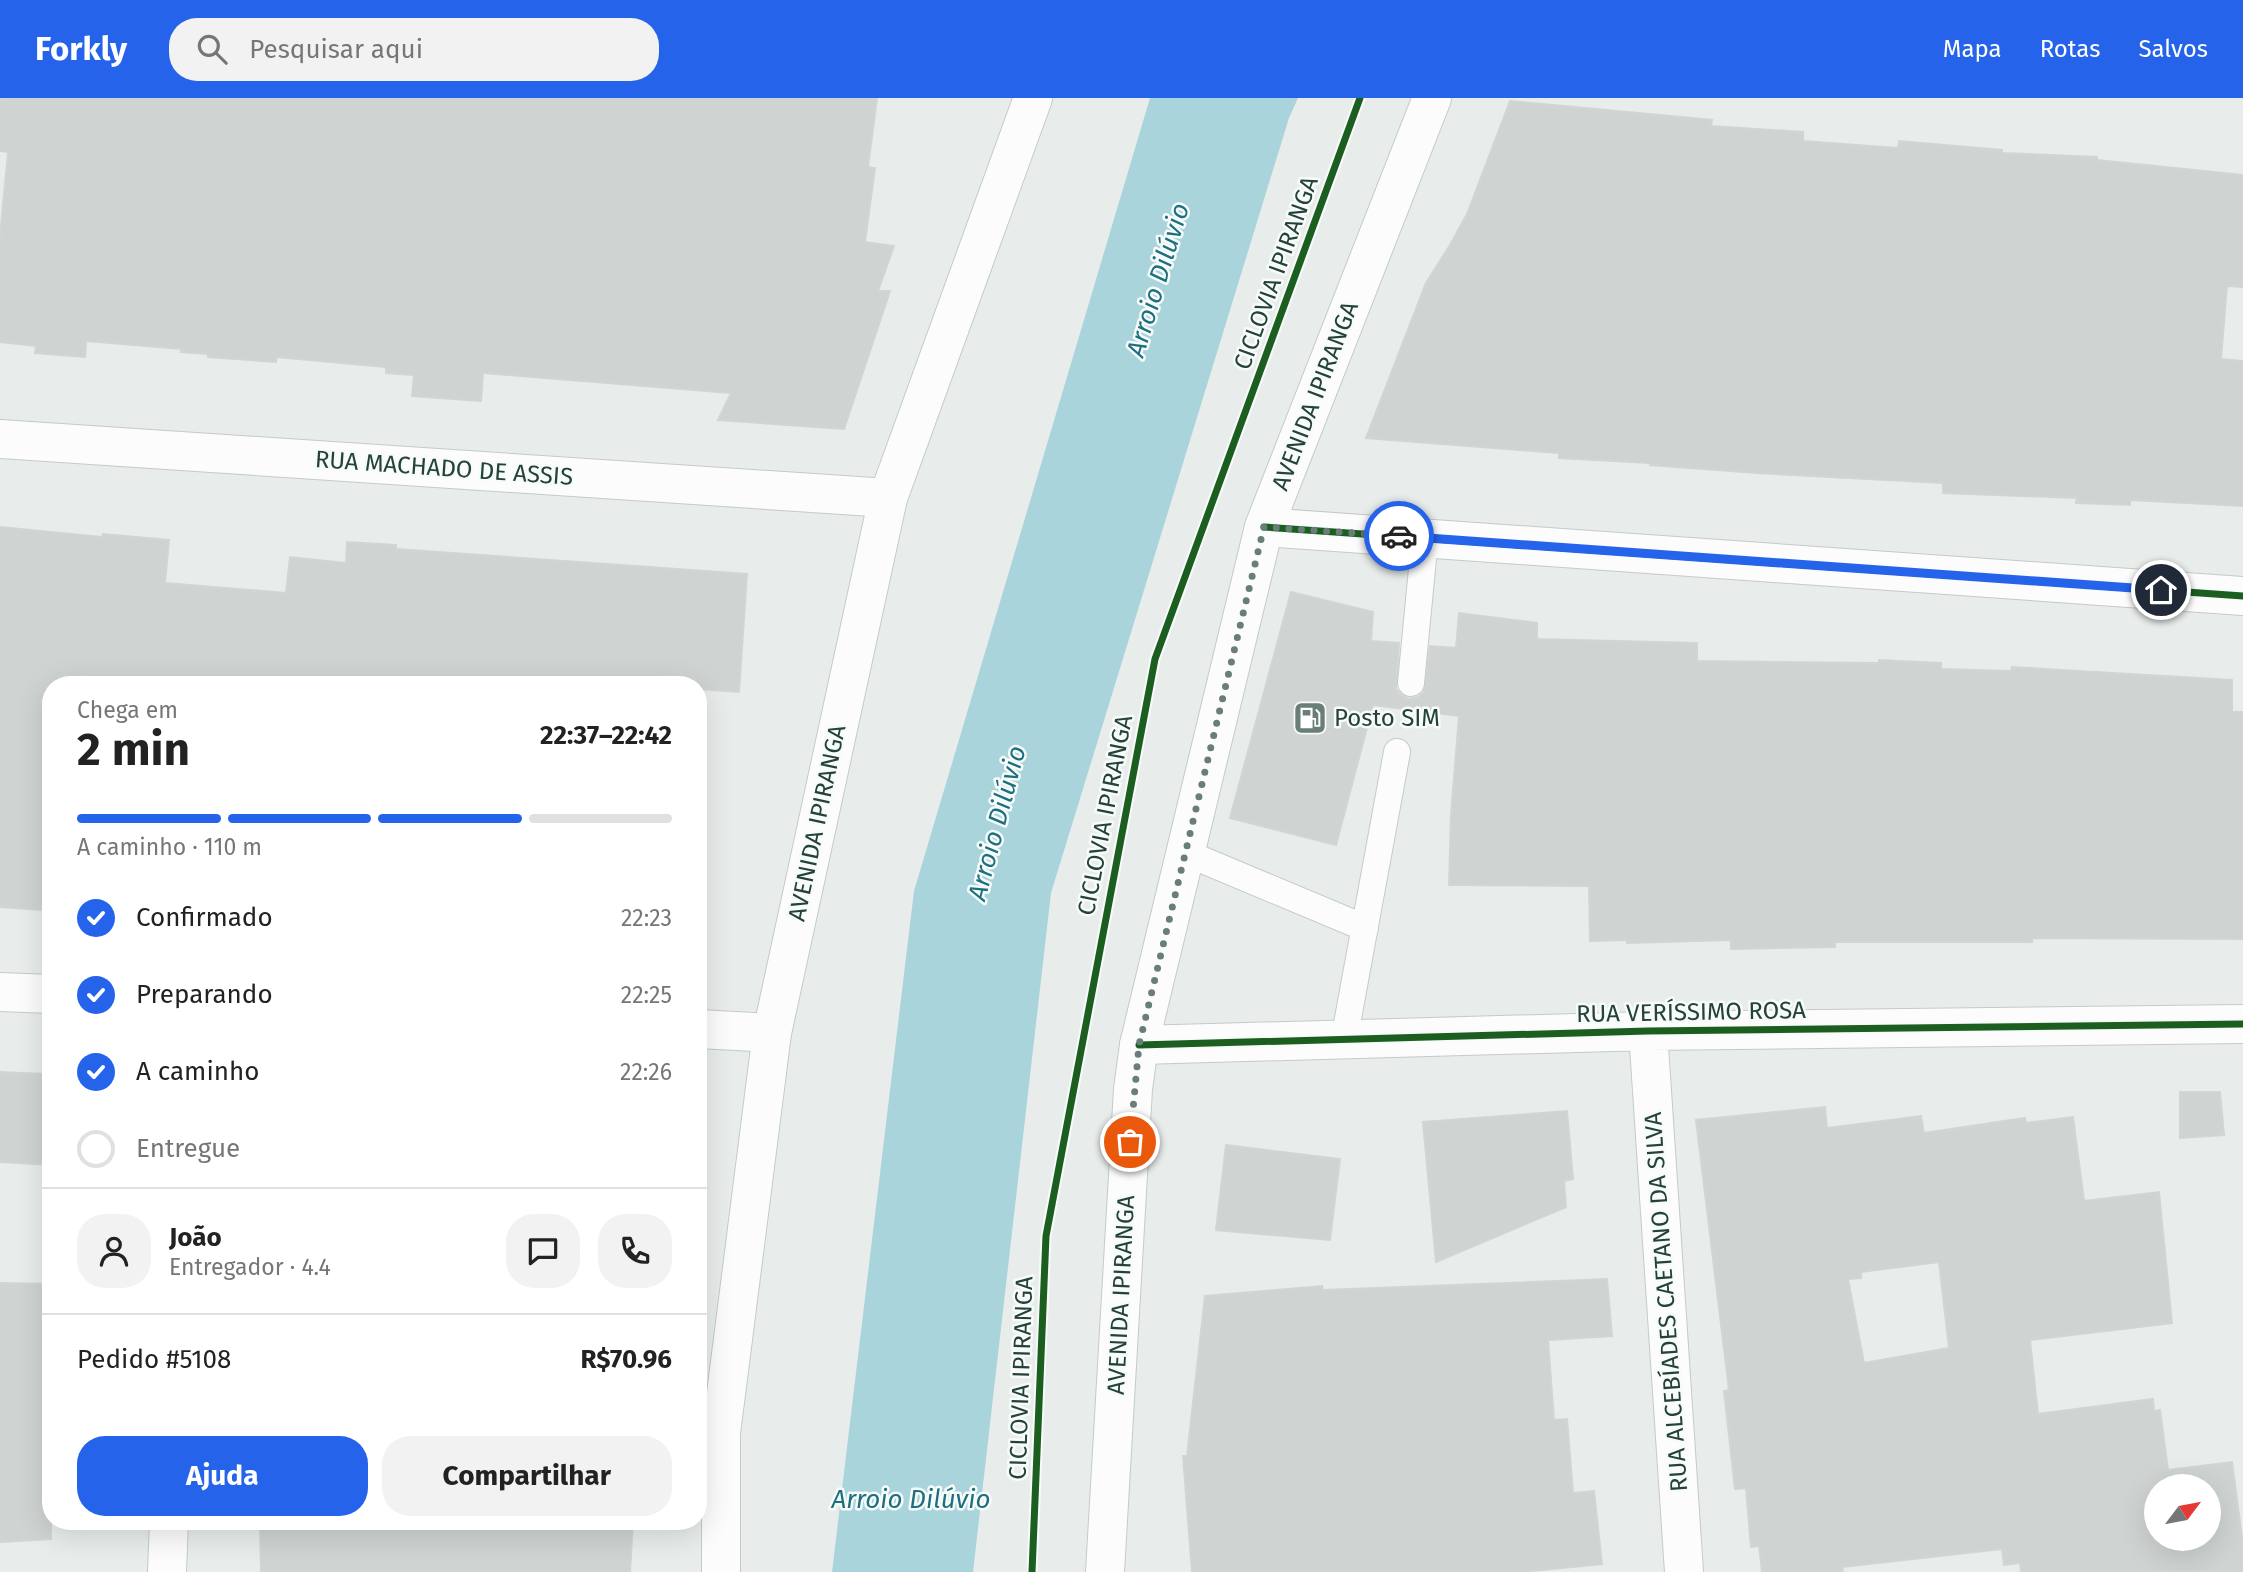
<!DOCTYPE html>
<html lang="pt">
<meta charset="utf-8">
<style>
:root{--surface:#fff;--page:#f2f2f2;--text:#222;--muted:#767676;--line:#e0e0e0;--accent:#2563eb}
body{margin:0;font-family:"Fira Sans",sans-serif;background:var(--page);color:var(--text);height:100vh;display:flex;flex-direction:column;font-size:26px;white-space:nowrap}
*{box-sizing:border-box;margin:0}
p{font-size:23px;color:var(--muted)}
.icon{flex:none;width:38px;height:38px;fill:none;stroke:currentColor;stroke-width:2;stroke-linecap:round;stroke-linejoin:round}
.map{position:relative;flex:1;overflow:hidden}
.drawer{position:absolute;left:42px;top:578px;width:665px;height:854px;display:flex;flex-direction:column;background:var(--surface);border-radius:28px;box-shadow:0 7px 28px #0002}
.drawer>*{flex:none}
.needle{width:46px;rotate:58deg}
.fabs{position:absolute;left:2144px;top:1376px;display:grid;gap:14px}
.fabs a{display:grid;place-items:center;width:77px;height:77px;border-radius:50%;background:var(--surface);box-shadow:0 7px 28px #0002;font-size:35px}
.pin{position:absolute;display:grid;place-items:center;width:60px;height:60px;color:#fff;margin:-30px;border:4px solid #fff;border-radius:50%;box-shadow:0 2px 7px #0007}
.courier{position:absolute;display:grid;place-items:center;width:70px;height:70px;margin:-35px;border:5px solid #2563eb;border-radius:50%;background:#fff;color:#222;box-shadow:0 2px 9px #0007}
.overview em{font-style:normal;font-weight:700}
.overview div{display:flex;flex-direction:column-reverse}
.overview{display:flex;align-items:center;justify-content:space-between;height:119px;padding:0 35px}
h1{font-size:46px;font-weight:700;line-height:52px}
.bar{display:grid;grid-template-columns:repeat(4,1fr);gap:10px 7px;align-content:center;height:84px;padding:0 35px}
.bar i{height:9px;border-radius:5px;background:var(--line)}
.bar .active{background:var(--accent)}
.bar p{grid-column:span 4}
.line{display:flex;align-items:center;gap:18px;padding:0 35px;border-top:2px solid var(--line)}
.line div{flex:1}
.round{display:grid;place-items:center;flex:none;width:74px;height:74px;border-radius:28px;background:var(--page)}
ol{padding:0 35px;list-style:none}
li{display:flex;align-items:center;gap:21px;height:77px}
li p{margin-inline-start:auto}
li .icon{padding:7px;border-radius:50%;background:var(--accent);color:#fff;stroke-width:4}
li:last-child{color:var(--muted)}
li i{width:38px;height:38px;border:4px solid var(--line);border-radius:50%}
.primary-button{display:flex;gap:14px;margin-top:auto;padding:14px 35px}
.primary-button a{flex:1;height:80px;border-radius:28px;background:var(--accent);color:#fff;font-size:28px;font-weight:700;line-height:80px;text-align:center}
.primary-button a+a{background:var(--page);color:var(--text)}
header{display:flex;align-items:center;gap:42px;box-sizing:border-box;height:98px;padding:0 35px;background:var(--accent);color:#fff}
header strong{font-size:33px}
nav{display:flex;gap:38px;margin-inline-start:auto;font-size:24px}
.search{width:490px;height:63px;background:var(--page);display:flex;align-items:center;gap:18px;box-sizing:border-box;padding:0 24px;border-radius:28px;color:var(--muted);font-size:26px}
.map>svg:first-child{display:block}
.water{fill:#a9d4db}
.building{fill:#cfd4d2;stroke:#d1d6d4;stroke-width:2;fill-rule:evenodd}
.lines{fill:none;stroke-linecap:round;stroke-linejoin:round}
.service-casing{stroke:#c5cac8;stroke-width:28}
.minor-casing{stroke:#c5cac8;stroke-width:40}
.tertiary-casing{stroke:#c5cac8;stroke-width:40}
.secondary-casing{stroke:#c3cbc8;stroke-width:40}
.service{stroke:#fcfcfc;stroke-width:26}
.minor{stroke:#fcfcfc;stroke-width:38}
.tertiary{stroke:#fcfcfc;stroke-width:38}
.secondary{stroke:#fcfcfc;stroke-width:38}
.cycleway-casing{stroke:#f7fbf9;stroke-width:11}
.cycleway{stroke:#1b5e20;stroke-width:7}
.done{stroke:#697e78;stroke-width:7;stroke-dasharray:0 12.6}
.route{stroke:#2563eb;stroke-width:9}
.labels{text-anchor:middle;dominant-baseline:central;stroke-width:5;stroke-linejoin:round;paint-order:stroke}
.street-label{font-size:24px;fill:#24423a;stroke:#f7fbf9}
.poi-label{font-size:24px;fill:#24423a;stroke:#f7fbf9;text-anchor:start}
.water-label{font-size:26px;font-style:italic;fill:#1c6f80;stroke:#f7fbf9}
</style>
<header>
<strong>Forkly</strong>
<div class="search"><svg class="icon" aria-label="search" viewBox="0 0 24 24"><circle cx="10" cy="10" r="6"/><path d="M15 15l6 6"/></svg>Pesquisar aqui</div>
<nav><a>Mapa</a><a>Rotas</a><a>Salvos</a></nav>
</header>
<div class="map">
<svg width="2243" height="1474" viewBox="0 0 2243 1474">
<rect width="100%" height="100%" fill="#e8edeb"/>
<path class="water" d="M1150,0H1298L1289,20L1051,795L973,1474H832L914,793Z"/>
<path class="building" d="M0,0H877L868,69L875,70L865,144L894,148L878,193H890L844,331L718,322L731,295L483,275L481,303L412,298L414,277L386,275V269L276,259V264L208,259V256L181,254L182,251L86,243L85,259L35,255L36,248L0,244V139L8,54L0,53Z
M1510,3L1712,22L1711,28L1803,34V43L1898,50L1899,43L2002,52V55L2097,59V62L2243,77V189L2227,188L2221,261L2243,263V408L2130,402V407L2076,405L2077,400L1943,395V385L1757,375L1650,367V365L1559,360V355L1366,340L1426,185L1450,147L1467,116Z
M0,429L102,439L103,436L169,442L165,485L286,495L290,459L346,465L347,444L396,447V451L747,476L739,594L698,591V586H51V798H44L42,812L0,809Z
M1291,494L1373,514L1371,543L1399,545L1396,591L1401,597L1409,601L1418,599L1424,594L1430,548L1456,550L1459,515L1537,525V541L1697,545V563L1879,565V562L1941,565V571L2011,573L2012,569L2232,582V614H2243V841L2032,840V844H1835V849L1731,851V842L1627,845V842L1590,843L1589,788L1449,787L1451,717L1459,618L1373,607L1336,747L1230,720Z
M0,974L45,976V982H51V1067L0,1064Z
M2180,994H2220L2224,1037L2180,1040Z
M1825,1009L1827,1030L1921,1018L1924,1035L2025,1020L2026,1025L2073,1019L2084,1103L2159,1094L2172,1225L2030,1242L2038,1316L2153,1301L2154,1313L2160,1312L2168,1372L2232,1364L2243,1447V1474H2021L2020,1465L2004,1467L2002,1451L1842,1469L1843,1474H1762L1759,1448L1751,1449L1746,1390L1735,1391L1724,1293L1729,1292L1696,1022ZM1939,1164L1949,1250L1864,1265L1848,1181L1861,1180V1174ZM2156,1388H2208V1440H2156Z
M1567,1013L1573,1081L1564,1083L1566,1109L1436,1164L1423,1024Z
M1226,1047L1340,1061L1330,1142L1216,1132Z
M1607,1181L1612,1238L1548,1242L1554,1322L1567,1321L1573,1395L1594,1393L1602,1466L1521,1474H1192L1183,1358H1187L1205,1198L1322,1188L1323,1192Z
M0,1185L51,1186V1441L0,1444Z
M260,1423H633L630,1474H261Z"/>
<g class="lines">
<defs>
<path id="service" d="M1411,585L1425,440
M1186,755L1365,830
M1344,942L1397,654"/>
<path id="minor" d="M0,341L888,400
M1264,429L2243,498
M1648,933L1684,1474
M1139,947L1648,933L2243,926
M167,1474L169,1423"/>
<path id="tertiary" d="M0,894L51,896
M698,931L772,935"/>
<path id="secondary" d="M721,1474V1335L772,935L888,400L1033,0
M1105,1474L1133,991L1139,947L1264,429L1432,0"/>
</defs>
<use href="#service" class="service-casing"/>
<use href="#minor" class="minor-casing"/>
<use href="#tertiary" class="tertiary-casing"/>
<use href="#secondary" class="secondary-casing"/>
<use href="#service" class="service"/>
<use href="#minor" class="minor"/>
<use href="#tertiary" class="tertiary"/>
<use href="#secondary" class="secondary"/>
<defs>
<path id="cycleway" d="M1264,429L2243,498
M1139,947L1648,933L2243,926
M1032,1474L1046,1138L1155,561L1360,0"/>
</defs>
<use href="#cycleway" class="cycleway-casing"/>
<use href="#cycleway" class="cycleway"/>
</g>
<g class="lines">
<path class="done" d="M1130,1044L1139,947L1264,429L1399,438"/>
<path class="route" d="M1399,438L2161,492"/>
</g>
<defs>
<symbol id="fuel-square" viewBox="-11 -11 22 22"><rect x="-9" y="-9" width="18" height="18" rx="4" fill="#697e78" stroke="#f7fbf9"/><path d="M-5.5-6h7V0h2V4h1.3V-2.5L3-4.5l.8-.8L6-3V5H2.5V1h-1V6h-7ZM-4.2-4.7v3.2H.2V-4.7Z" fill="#fff"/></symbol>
</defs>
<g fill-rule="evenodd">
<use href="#fuel-square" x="1291" y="601" width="38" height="38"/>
</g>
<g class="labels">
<g class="street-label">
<text transform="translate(1276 175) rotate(-70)">CICLOVIA IPIRANGA</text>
<text transform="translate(1315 298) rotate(-69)">AVENIDA IPIRANGA</text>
<text transform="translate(444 370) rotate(4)">RUA MACHADO DE ASSIS</text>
<text transform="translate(1105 717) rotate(-79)">CICLOVIA IPIRANGA</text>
<text transform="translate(817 725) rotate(-78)">AVENIDA IPIRANGA</text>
<text transform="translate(1691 914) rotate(-1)">RUA VERÍSSIMO ROSA</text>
<text transform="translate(1121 1197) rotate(-87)">AVENIDA IPIRANGA</text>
<text transform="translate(1666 1204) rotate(-94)">RUA ALCEBÍADES CAETANO DA SILVA</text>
<text transform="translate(1021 1280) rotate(-88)">CICLOVIA IPIRANGA</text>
</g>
<g class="poi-label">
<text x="1334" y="620">Posto SIM</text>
</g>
<g class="water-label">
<text transform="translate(1158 182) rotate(-73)">Arroio Dilúvio</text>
<text transform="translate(997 725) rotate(-75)">Arroio Dilúvio</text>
<text x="911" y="1401">Arroio Dilúvio</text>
</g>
</g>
</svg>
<div class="fabs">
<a><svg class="needle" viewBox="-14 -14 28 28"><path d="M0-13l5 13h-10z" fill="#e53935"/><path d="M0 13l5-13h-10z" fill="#767676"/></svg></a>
</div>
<div class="pin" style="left:1130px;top:1044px;background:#ea580c"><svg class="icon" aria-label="bag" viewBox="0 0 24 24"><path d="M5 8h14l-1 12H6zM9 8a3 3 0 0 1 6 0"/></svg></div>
<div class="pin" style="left:2161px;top:492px;background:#1f2937"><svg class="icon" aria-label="home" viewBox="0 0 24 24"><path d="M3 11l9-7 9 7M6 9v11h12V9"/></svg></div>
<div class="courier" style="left:1399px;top:438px"><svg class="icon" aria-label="car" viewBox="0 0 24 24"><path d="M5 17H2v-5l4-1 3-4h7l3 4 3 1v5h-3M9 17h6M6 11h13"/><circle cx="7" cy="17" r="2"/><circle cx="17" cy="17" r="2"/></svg></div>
<section class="drawer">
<div class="overview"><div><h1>2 min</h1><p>Chega em</p></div><em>22:37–22:42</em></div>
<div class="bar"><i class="active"></i><i class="active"></i><i class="active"></i><i></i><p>A caminho · 110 m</p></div>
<ol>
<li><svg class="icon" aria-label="check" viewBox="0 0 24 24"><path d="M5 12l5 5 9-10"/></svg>Confirmado<p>22:23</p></li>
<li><svg class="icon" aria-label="check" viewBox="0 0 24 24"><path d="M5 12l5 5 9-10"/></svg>Preparando<p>22:25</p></li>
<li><svg class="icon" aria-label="check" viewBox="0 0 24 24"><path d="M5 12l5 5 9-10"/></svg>A caminho<p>22:26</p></li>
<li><i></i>Entregue</li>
</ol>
<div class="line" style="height:126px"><a class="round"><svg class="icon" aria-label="person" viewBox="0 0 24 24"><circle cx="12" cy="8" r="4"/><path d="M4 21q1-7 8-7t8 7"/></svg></a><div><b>João</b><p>Entregador · 4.4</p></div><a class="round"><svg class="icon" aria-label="chat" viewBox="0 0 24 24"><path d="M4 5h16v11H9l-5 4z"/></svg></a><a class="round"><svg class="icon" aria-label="phone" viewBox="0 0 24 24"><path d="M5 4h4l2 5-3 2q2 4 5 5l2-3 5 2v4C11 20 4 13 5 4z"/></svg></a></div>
<div class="line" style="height:91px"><div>Pedido #5108</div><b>R$70.96</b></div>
<div class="primary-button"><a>Ajuda</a><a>Compartilhar</a></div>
</section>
</div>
